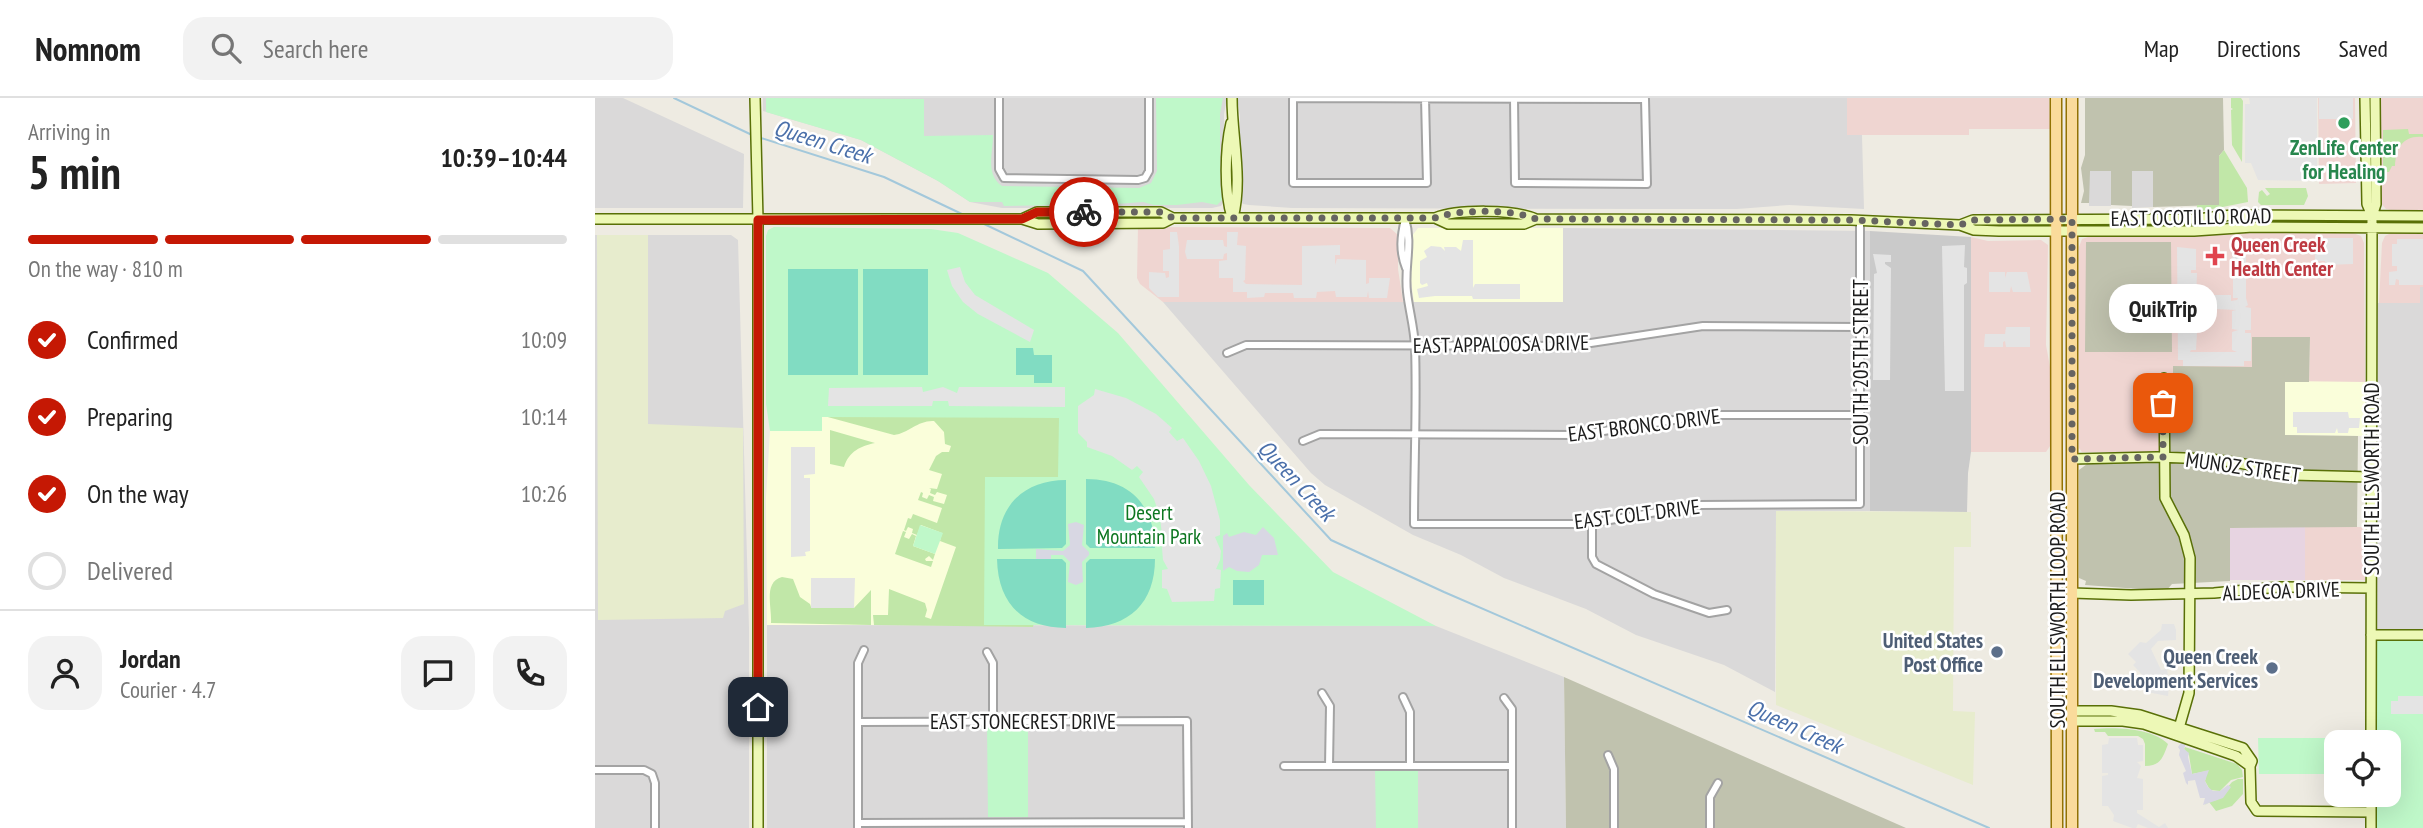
<!DOCTYPE html>
<meta charset="utf-8">
<style>
:root{--surface:#fff;--page:#f2f2f2;--text:#222;--muted:#767676;--line:#e0e0e0;--accent:#c51804}
body{margin:0;font-family:"PT Sans Narrow",sans-serif;background:var(--page);color:var(--text);height:100vh;display:flex;flex-direction:column;font-size:26px;white-space:nowrap}
*{box-sizing:border-box;margin:0}
p{font-size:23px;color:var(--muted)}
.icon{flex:none;width:38px;height:38px;fill:none;stroke:currentColor;stroke-width:2;stroke-linecap:round;stroke-linejoin:round}
.map{position:relative;flex:1;overflow:hidden}
.drawer{display:flex;flex-direction:column;background:var(--surface);width:595px}
.drawer>*{flex:none}
.buttons{position:absolute;left:1729px;top:632px;display:grid;gap:14px}
.buttons a{display:grid;place-items:center;width:77px;height:77px;border-radius:14px;background:var(--surface);box-shadow:0 7px 28px #0002;font-size:35px}
.pin{position:absolute;display:grid;place-items:center;width:60px;height:60px;color:#fff;margin:-30px;border-radius:14px;box-shadow:0 4px 10px #0006}
.courier{position:absolute;display:grid;place-items:center;width:70px;height:70px;margin:-35px;border:5px solid #c51804;border-radius:50%;background:#fff;color:#222;box-shadow:0 2px 9px #0007}
.bubble{position:absolute;height:49px;border-radius:21px;background:var(--surface);box-shadow:0 7px 28px #0002;font-size:23px;font-weight:600;line-height:49px;text-align:center}
.summary em{font-style:normal;font-weight:600}
.summary div{display:flex;flex-direction:column-reverse}
.summary{display:flex;align-items:center;justify-content:space-between;height:119px;padding:0 28px}
h1{font-size:46px;font-weight:600;line-height:52px}
.bar{display:grid;grid-template-columns:repeat(4,1fr);gap:10px 7px;align-content:center;height:84px;padding:0 28px}
.bar i{height:9px;border-radius:5px;background:var(--line)}
.bar .selected{background:var(--accent)}
.bar p{grid-column:span 4}
.line{display:flex;align-items:center;gap:18px;padding:0 28px;border-top:2px solid var(--line)}
.line div{flex:1}
.round{display:grid;place-items:center;flex:none;width:74px;height:74px;border-radius:21px;background:var(--page)}
ol{padding:0 28px;list-style:none}
li{display:flex;align-items:center;gap:21px;height:77px}
li p{margin-inline-start:auto}
li .icon{padding:7px;border-radius:50%;background:var(--accent);color:#fff;stroke-width:4}
li:last-child{color:var(--muted)}
li i{width:38px;height:38px;border:4px solid var(--line);border-radius:50%}
header{display:flex;align-items:center;gap:42px;box-sizing:border-box;height:98px;padding:0 35px;background:var(--surface);border-bottom:2px solid var(--line)}
header strong{font-size:33px}
nav{display:flex;gap:38px;margin-inline-start:auto;font-size:24px}
.search{width:490px;height:63px;background:var(--page);display:flex;align-items:center;gap:18px;box-sizing:border-box;padding:0 24px;border-radius:21px;color:var(--muted);font-size:26px}
main{display:flex;flex:1;min-height:0}
.map>svg:first-child{display:block}
.residential{fill:#dad9d9}
.commercial{fill:#efd5d1}
.industrial{fill:#e7d4e1}
.education{fill:#fafeda}
.religious{fill:#cacaca}
.construction{fill:#c0c2ae}
.farmland{fill:#e7eccd}
.grass{fill:#c1e7a8}
.park{fill:#bff8c9}
.pitch{fill:#81dcc2}
.parking{fill:#e4e4e4;fill-rule:evenodd}
.plaza{fill:#d8d7e3}
.lines{fill:none;stroke-linecap:round;stroke-linejoin:round}
.stream{stroke:#a3c8db;stroke-width:2}
.street-casing{stroke:#a3a3a3;stroke-width:10}
.secondary-casing{stroke:#597007;stroke-width:12}
.primary-casing{stroke:#927203;stroke-width:13}
.street{stroke:#fff;stroke-width:6}
.secondary{stroke:#edf8b6;stroke-width:9}
.primary{stroke:#fadb9b;stroke-width:10}
.done{stroke:#666461;stroke-width:7;stroke-dasharray:0 12.6}
.route{stroke:#c51804;stroke-width:9}
.leisure-dot{fill:#2e9e5b;stroke:#fff;stroke-width:2.5}
.health-dot{fill:#e0444e;stroke:#fff;stroke-width:2.5}
.service-dot{fill:#5c6f8a;stroke:#fff;stroke-width:2.5}
.labels{text-anchor:middle;dominant-baseline:central;stroke-width:5;stroke-linejoin:round;paint-order:stroke}
.leisure-label{font-size:21px;font-weight:bold;fill:#27864d;stroke:#fff}
.street-label{font-size:21px;fill:#1c1c1c;stroke:#fff}
.health-label{font-size:21px;font-weight:bold;fill:#be3a42;stroke:#fff;text-anchor:start}
.park-label{font-size:21px;fill:#0d7721;stroke:#fff}
.service-label{font-size:21px;font-weight:bold;fill:#4e5e75;stroke:#fff;text-anchor:end}
.water-label{font-size:23px;font-style:italic;fill:#4b70aa;stroke:#fff}
</style>
<header>
<strong>Nomnom</strong>
<div class="search"><svg class="icon" aria-label="search" viewBox="0 0 24 24"><circle cx="10" cy="10" r="6"/><path d="M15 15l6 6"/></svg>Search here</div>
<nav><a>Map</a><a>Directions</a><a>Saved</a></nav>
</header>
<main>
<section class="drawer">
<div class="summary"><div><h1>5 min</h1><p>Arriving in</p></div><em>10:39–10:44</em></div>
<div class="bar"><i class="selected"></i><i class="selected"></i><i class="selected"></i><i></i><p>On the way · 810 m</p></div>
<ol>
<li><svg class="icon" aria-label="check" viewBox="0 0 24 24"><path d="M5 12l5 5 9-10"/></svg>Confirmed<p>10:09</p></li>
<li><svg class="icon" aria-label="check" viewBox="0 0 24 24"><path d="M5 12l5 5 9-10"/></svg>Preparing<p>10:14</p></li>
<li><svg class="icon" aria-label="check" viewBox="0 0 24 24"><path d="M5 12l5 5 9-10"/></svg>On the way<p>10:26</p></li>
<li><i></i>Delivered</li>
</ol>
<div class="line" style="height:126px"><a class="round"><svg class="icon" aria-label="person" viewBox="0 0 24 24"><circle cx="12" cy="8" r="4"/><path d="M4 21q1-7 8-7t8 7"/></svg></a><div><b>Jordan</b><p>Courier · 4.7</p></div><a class="round"><svg class="icon" aria-label="chat" viewBox="0 0 24 24"><path d="M4 5h16v11H9l-5 4z"/></svg></a><a class="round"><svg class="icon" aria-label="phone" viewBox="0 0 24 24"><path d="M5 4h4l2 5-3 2q2 4 5 5l2-3 5 2v4C11 20 4 13 5 4z"/></svg></a></div>
</section>
<div class="map">
<svg width="1828" height="730" viewBox="0 0 1828 730">
<rect width="100%" height="100%" fill="#eeebe2"/>
<path class="residential" d="M0,0H28L149,56L148,110H0Z
M168,0H632L629,16V103L626,108L617,110H407L375,104L343,83L266,42L168,13Z
M642,0H1252V37H1267L1269,111L1194,107L1142,111H1064L697,110L654,107L648,106L644,100L645,18Z
M1494,73H1516V108H1494Z
M1537,73H1558V109L1537,110Z
M968,130L1275,133V413H1181L1180,594L1129,567L1041,537L991,511L909,480L866,457L818,437L730,387L716,375L568,204H968Z
M0,137H136L143,142L154,530V730H0Z
M1825,189H1828V537H1776L1777,205H1824Z
M172,527L841,528L969,579L971,730H172Z"/>
<path class="commercial" d="M1252,0H1454L1455,31H1374V37H1252Z
M1723,0H1760L1761,85L1724,86Z
M1783,0H1828V113L1796,112L1791,111L1785,104Z
M543,129L795,130L803,137V171L808,204H568L545,186L542,180Z
M1633,135H1758L1766,138L1769,145L1770,284H1714L1715,239H1657V269L1583,354H1487L1484,350V149L1487,141L1493,139H1583Z
M1796,135H1828V189H1825V205H1784L1787,145L1790,138Z
M1376,139L1393,143L1446,142L1453,147L1451,247L1455,269V348L1451,354H1376Z
M1710,429H1770V482H1710Z"/>
<path class="industrial" d="M1710,429V482H1635V430Z"/>
<path class="education" d="M823,130H968V204H819L816,183L817,138Z
M1690,283L1770,284V338L1690,337Z
M227,319H464L389,527H172L171,400L175,333H226Z"/>
<path class="religious" d="M1275,133L1376,139V354L1373,375L1372,414L1275,413Z"/>
<path class="construction" d="M1490,0H1628L1629,52L1624,58V107L1558,109V73H1537V108L1516,107V73H1495L1494,105H1486L1489,93L1486,70L1490,57Z
M1491,144H1576L1577,254H1490Z
M1657,239H1715L1714,284H1690V337L1763,338L1762,429L1635,430V483L1577,486L1571,493L1490,487L1491,483L1484,480V372L1492,366L1571,364L1573,286L1578,284V268L1657,269Z
M969,579L1311,730H971Z"/>
<path class="farmland" d="M2,137H53V326L148,330L149,506L130,513L128,520L3,522Z
M1181,413L1376,414V449H1359L1358,613L1380,614L1378,687L1181,607Z"/>
<path class="grass" d="M1636,0H1646L1648,3L1647,64L1637,47L1636,12L1638,11L1636,10Z
M1813,31L1814,36H1828V39C1808,37 1801,50 1800,68H1797L1794,74H1788V32Z
M1629,52L1652,90L1653,104L1602,114V107H1624V58Z
M1670,90H1711L1713,98L1709,107H1666L1663,104L1664,94L1667,92L1672,98L1675,96Z
M471,316V382L438,529L279,527L278,517H293L294,491L330,505L332,512L330,519L336,521L361,449L345,443L347,435L326,427L322,437L317,435L318,431L313,429L311,433L309,432L313,420L316,421L318,416L342,425L347,410L323,402L326,394L328,395L327,399L332,401L334,397L339,399L338,403L349,406L352,397L342,394L340,397L335,395L336,391L334,390L342,391L347,376L334,372L341,358L347,354H354L356,348L350,346L349,334L339,323C323,322 314,335 299,337L229,318Z
M235,332L280,345C266,348 254,353 249,369L235,366Z
M308,433L311,434L309,439L314,441L317,436L321,438L318,448L340,456L338,462L334,458L330,461L331,463H338L336,469L300,456Z
M187,479L198,481L205,499L215,506L216,509L259,510L276,492V527L176,525C177,509 168,484 187,479Z
M1499,631C1522,629 1557,630 1573,646C1568,660 1565,668 1550,668V646L1548,641L1543,638H1513L1510,634H1500Z
M1590,649L1642,666L1647,672L1648,679L1636,682L1625,693L1615,692L1610,683L1612,673L1597,676L1594,657L1589,651Z
M1643,681H1648V696L1637,708L1621,713L1614,704L1609,708L1614,703L1622,702L1637,684Z"/>
<path class="park" d="M171,0L329,1V38L398,37C398,55 390,76 407,88L544,90L556,85L562,73L561,0H628L625,16V87L627,102L622,107L607,104L582,107H559L548,104L508,107L481,104L467,107L409,108L407,104H375L343,83L266,42L171,14Z
M179,129L336,131L363,135L453,175L523,235L654,387L738,474L841,528L389,527L390,379H463L464,320L227,319V333H175L171,306V138L173,132Z
M325,427L348,435L340,456L318,448Z
M1776,537H1828V730H1776V697L1794,696V644H1776Z
M392,627H433V719H393Z
M1663,640H1770V644H1741V676H1664Z
M780,671H823V730H781Z"/>
<path class="pitch" d="M193,171H263V277H193Z
M268,171H333V277H268Z
M421,250H438L439,257H457V285H439V277H421Z
M491,381C535,381 559,407 560,450H495L491,446Z
M471,382V446L467,450L403,451C402,408 429,382 471,382Z
M402,461H467L471,465V530C427,530 403,505 402,461Z
M495,461H560C560,505 534,529 491,530V465Z
M638,482H669V507H638Z"/>
<path class="parking" d="M1654,0H1722V83L1663,82L1656,65H1650V6H1655Z
M1724,0H1758V21H1724Z
M575,134H582L584,148V199H563L554,190V174L570,175L571,180L574,179V173H568V152L575,151Z
M632,134H643L642,147L651,148L650,182L648,183L651,186L707,187V148L745,147V157H740V167L742,161L771,162V186L774,185V180H795L792,200H774L773,193L772,199H741L740,193L722,194L721,200H699L698,195H670L669,199L652,200V194H638V180H624V163L632,162V155L629,156L628,161H592L590,154L592,142H628L629,148L632,149Z
M1720,140H1758V166L1730,167V163H1720Z
M1802,141H1828V187H1804V182L1801,181L1800,187H1794V174L1802,173V168H1797V146H1802Z
M868,142H878V190L880,186H925V201H878L877,198H840L824,200L822,191L833,188L832,185L827,187L825,185V163L832,159L829,153L836,148L846,149L850,153L849,149H861L866,153Z
M1370,147L1369,169L1372,170V185L1369,187V293H1350L1347,148Z
M1582,149L1601,151V172H1596V175H1602L1601,199L1596,201L1599,203H1603V197H1636V203L1642,202L1643,200H1638V175H1643L1644,173L1638,172L1637,151H1651V200L1653,207L1650,209L1656,210V232H1650V235H1656V263H1649V268H1588V262H1583ZM1599,210L1641,212L1637,213V231L1643,232L1637,234V252L1642,254H1595L1596,252H1601L1602,234L1596,232L1601,231V213H1596Z
M1278,156L1296,157V164H1290V166L1296,170L1295,282H1278L1279,176L1282,175Z
M365,169L370,184L380,197L439,232L435,244L383,216L368,204L357,188L352,172Z
M1410,174V180L1412,174H1432L1436,194H1418L1416,188L1415,194H1394V174Z
M1411,229H1435V249H1411L1410,243L1408,244V249H1389L1390,236H1410Z
M327,289L328,294L348,289L362,295L364,289H470V309L354,308L353,303H338L337,308H233L234,290Z
M500,291L531,300L561,316L577,330L574,334L582,343L588,340L604,363L616,388L625,422V437L620,439L626,453L625,462L621,471L626,472L625,490L620,491L619,503L577,504L572,491L567,490V472L573,471L568,462L567,450L572,438L567,437L565,419L559,401L544,379L548,374L542,368L537,372L517,358L492,349V344L483,335V308L499,297Z
M1698,314H1753L1754,320H1765L1764,330H1754L1753,335H1743L1742,330L1740,335H1702V329H1698Z
M196,349H220V376L209,377V380H215V453L210,454L211,458L196,459Z
M216,480H260L259,510H216Z
M1567,526H1579L1581,532V542L1563,543L1556,551L1566,572L1572,571L1574,587L1573,598L1552,594V582L1538,567L1541,564L1533,556L1545,544L1551,545L1566,532Z
M1803,598H1828V616H1796V603H1803Z
M1514,640H1542L1543,647H1548V663L1542,664L1546,668L1542,680L1548,681V712H1542V715L1564,729L1570,725L1573,730H1553L1543,726L1541,730H1537L1518,723L1519,717L1513,708H1507V678L1513,677V675H1507V647L1513,646Z"/>
<path class="plaza" d="M481,424L489,427L487,447L494,454V457L487,464L488,484L481,487L473,484L475,464L468,457H456V461H441V451L468,453L475,447L473,426Z
M668,429L679,440L683,457H667L664,467L654,474L642,473L634,469L628,473V438L632,435L634,439L649,434L661,437Z
M1586,645H1591L1589,651L1594,655L1593,659L1597,676L1614,672L1610,683L1613,689L1618,693H1625L1633,687L1636,689L1628,700L1608,707L1610,700H1605L1600,682L1593,683V687L1591,685L1588,675L1591,673L1584,657L1585,652L1583,649Z"/>
<g class="lines">
<path class="stream" d="M79,0L157,37
M166,40L289,79L369,117
M387,125L488,173L736,442L849,494L1394,730"/>
<defs>
<path id="street" d="M404,0V71L409,80L543,82L550,80L554,73V0
M698,0L1050,1L1052,86L920,85L919,0
M698,0V85H832L830,0
M810,120C818,147 809,167 812,194C814,212 819,229 820,248C822,307 819,366 819,426H980L1009,423L1103,407L1265,406V122
M810,121C806,138 804,153 811,170
M632,255L651,247L976,248L1108,228L1265,229
M708,343L725,336L983,337L1111,317H1265
M997,425V459L1001,466L1059,496L1114,515L1132,512
M392,554L398,565V624
M727,595L735,608L734,668
M808,599L815,614V668
M909,600L917,611V730
M263,624L592,623L593,730
M1013,657L1019,671V730
M689,668H917
M0,672H49L57,676L60,685V730
M263,725L593,724
M263,730V565L269,552
M1115,730V699L1123,685"/>
<path id="secondary" d="M160,0L163,122V730
M637,0C637,40 648,81 638,120
M1770,0L1772,106L1777,118
M636,25C630,51 629,94 637,119
M840,120C862,111 919,111 941,121L1256,122L1365,127L1379,132L1404,133H1599L1658,129L1828,130
M0,121H427L443,126L568,125L578,120
M427,121L442,114H566L578,120H840L853,126H929L941,121
M1365,127L1378,122L1602,121L1637,117L1828,118
M1569,280L1570,400L1589,437L1595,460L1594,595L1582,637
M1477,361L1562,359L1615,361L1645,365L1697,377L1776,379
M1477,495L1536,497L1619,495L1684,489L1776,490
M1776,537H1828
M1477,613H1516L1545,617L1648,650L1657,663L1655,668L1656,704L1662,713L1776,714
M1477,623H1528L1549,626L1641,658L1655,668
M1776,644L1777,118L1781,106L1780,0
M1776,696V730"/>
<path id="primary" d="M1461,0L1462,730
M1477,0V730"/>
</defs>
<use href="#street" class="street-casing"/>
<use href="#secondary" class="secondary-casing"/>
<use href="#primary" class="primary-casing"/>
<use href="#street" class="street"/>
<use href="#secondary" class="secondary"/>
<use href="#primary" class="primary"/>
</g>
<g class="lines">
<path class="done" d="M489,114H566L578,120H840C862,111 919,111 941,121L1256,122L1365,127L1378,122L1477,121V361L1568,359V305"/>
<path class="route" d="M163,609V122L427,121L442,114H489"/>
</g>
<circle class="leisure-dot" cx="1749" cy="25" r="7"/>
<path class="health-dot" d="M1616.5 147.5h7v7h7v7h-7v7h-7v-7h-7v-7h7z"/>
<g class="service-dot">
<circle cx="1402" cy="554" r="7"/>
<circle cx="1677" cy="570" r="7"/>
</g>
<g class="labels">
<g class="leisure-label">
<text x="1749" y="49">ZenLife Center<tspan x="1749" dy="24">for Healing</tspan></text>
</g>
<g class="street-label">
<text transform="translate(1596 119) rotate(-1)">EAST OCOTILLO ROAD</text>
<text transform="translate(906 246) rotate(-1)">EAST APPALOOSA DRIVE</text>
<text transform="translate(1265 264) rotate(-90)">SOUTH 205TH STREET</text>
<text transform="translate(1049 327) rotate(-7)">EAST BRONCO DRIVE</text>
<text transform="translate(1648 369) rotate(8)">MUNOZ STREET</text>
<text transform="translate(1776 381) rotate(-90)">SOUTH ELLSWORTH ROAD</text>
<text transform="translate(1042 416) rotate(-7)">EAST COLT DRIVE</text>
<text transform="translate(1686 493) rotate(-2)">ALDECOA DRIVE</text>
<text transform="translate(1462 512) rotate(-90)">SOUTH ELLSWORTH LOOP ROAD</text>
<text x="428" y="623">EAST STONECREST DRIVE</text>
</g>
<g class="health-label">
<text x="1636" y="146">Queen Creek<tspan x="1636" dy="24">Health Center</tspan></text>
</g>
<g class="park-label">
<text x="554" y="414">Desert<tspan x="554" dy="24">Mountain Park</tspan></text>
</g>
<g class="service-label">
<text x="1388" y="542">United States<tspan x="1388" dy="24">Post Office</tspan></text>
<text x="1663" y="558">Queen Creek<tspan x="1663" dy="24">Development Services</tspan></text>
</g>
<g class="water-label">
<text transform="translate(228 43) rotate(17)">Queen Creek</text>
<text transform="translate(702 382) rotate(47)">Queen Creek</text>
<text transform="translate(1200 628) rotate(24)">Queen Creek</text>
</g>
</g>
</svg>
<div class="buttons">
<a><svg class="icon" aria-label="locate" viewBox="0 0 24 24"><circle cx="12" cy="12" r="6"/><path d="M12 2v4M12 18v4M2 12h4M18 12h4"/></svg></a>
</div>
<div class="pin" style="left:1568px;top:305px;background:#ea580c"><svg class="icon" aria-label="bag" viewBox="0 0 24 24"><path d="M5 8h14l-1 12H6zM9 8a3 3 0 0 1 6 0"/></svg></div>
<div class="pin" style="left:163px;top:609px;background:#1f2937"><svg class="icon" aria-label="home" viewBox="0 0 24 24"><path d="M3 11l9-7 9 7M6 9v11h12V9"/></svg></div>
<div class="courier" style="left:489px;top:114px"><svg class="icon" aria-label="bike" viewBox="0 0 24 24"><circle cx="6" cy="16" r="4"/><circle cx="18" cy="16" r="4"/><path d="M6 16l4-8h5l3 8M10 8l3 8H6M13 5h3"/></svg></div>
<div class="bubble" style="left:1514px;top:186px;width:108px">QuikTrip</div>
</div>
</main>
